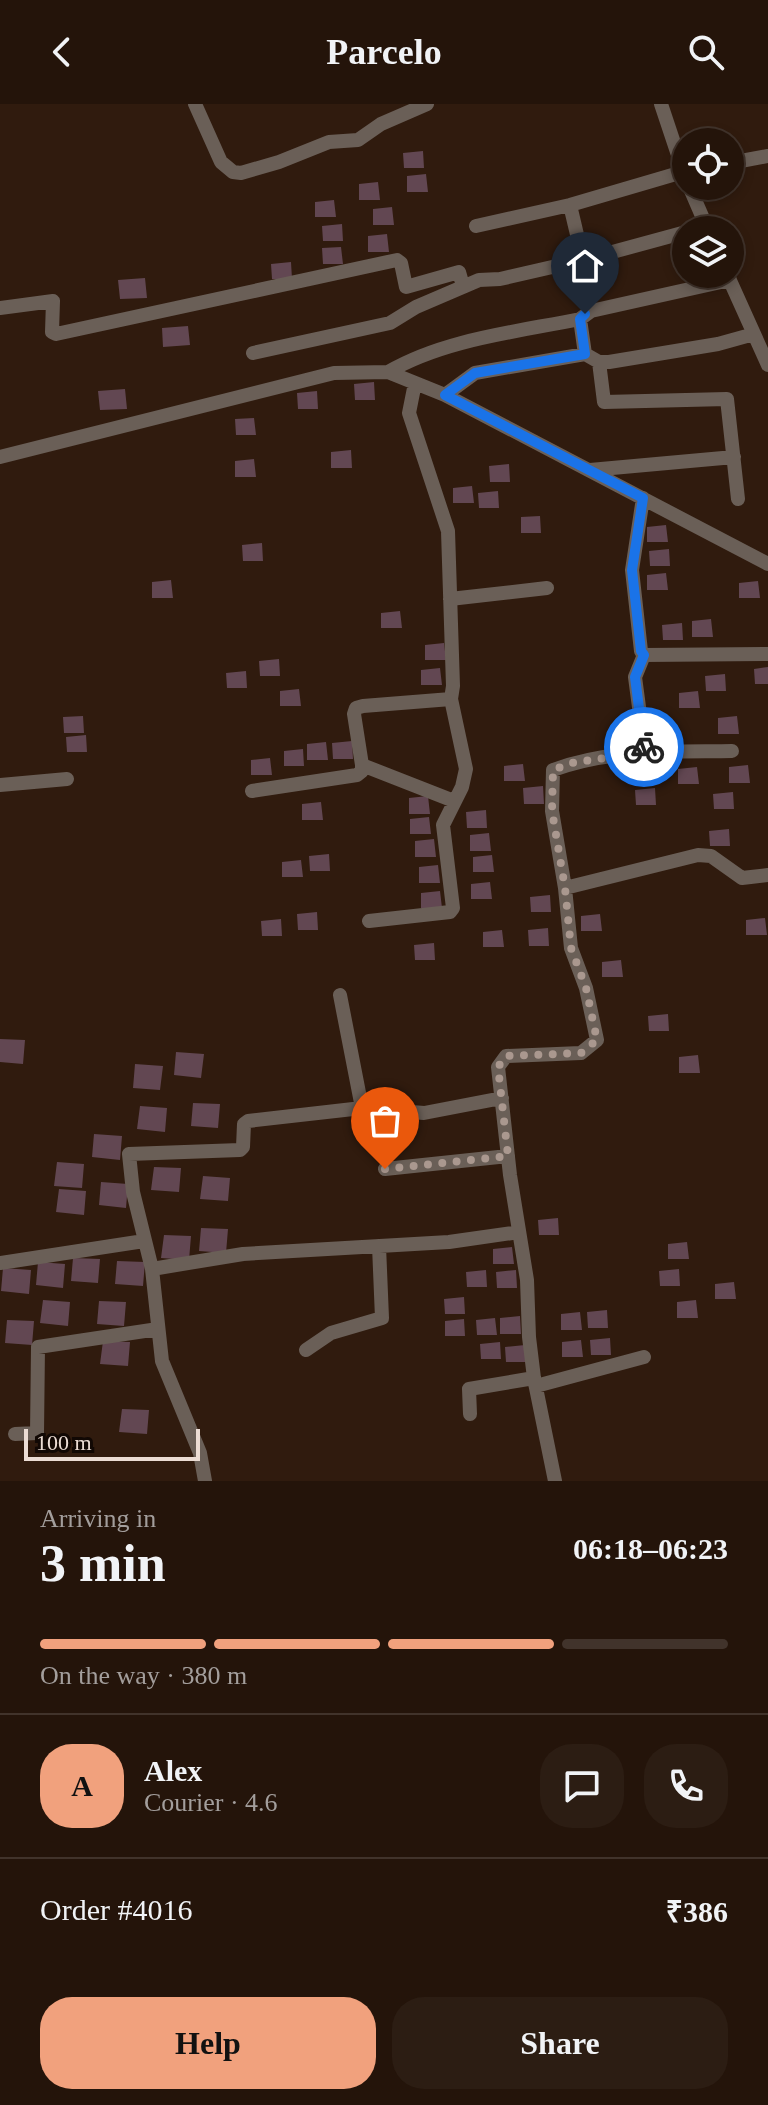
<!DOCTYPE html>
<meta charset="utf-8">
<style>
:root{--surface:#24140a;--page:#2c1d13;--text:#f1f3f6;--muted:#a39e9c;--line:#41332b;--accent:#f1a17d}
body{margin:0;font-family:Georgia,serif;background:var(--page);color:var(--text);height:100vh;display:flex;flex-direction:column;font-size:30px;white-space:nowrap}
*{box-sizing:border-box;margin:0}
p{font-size:26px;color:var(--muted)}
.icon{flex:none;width:44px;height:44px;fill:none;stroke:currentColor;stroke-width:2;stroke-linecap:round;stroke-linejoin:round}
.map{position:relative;height:1377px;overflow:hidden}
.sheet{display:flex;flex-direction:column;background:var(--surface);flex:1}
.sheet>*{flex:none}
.fabs{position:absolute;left:672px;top:24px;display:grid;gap:16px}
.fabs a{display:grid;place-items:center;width:72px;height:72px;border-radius:50%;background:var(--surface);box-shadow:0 4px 12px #0003,0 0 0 2px var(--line);font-size:40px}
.scale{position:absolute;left:24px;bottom:20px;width:176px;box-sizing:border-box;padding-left:8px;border:4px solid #ebdcd4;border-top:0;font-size:22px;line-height:28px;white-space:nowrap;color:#ebdcd4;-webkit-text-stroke:6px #110804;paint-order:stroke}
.pin{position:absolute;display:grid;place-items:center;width:68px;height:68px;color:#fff;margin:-82px -34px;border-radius:50% 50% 50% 0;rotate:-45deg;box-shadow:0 0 8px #0007}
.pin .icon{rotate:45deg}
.courier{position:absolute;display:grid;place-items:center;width:80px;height:80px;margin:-40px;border:6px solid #1a73e8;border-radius:50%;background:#fff;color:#222;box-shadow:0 2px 10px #0007}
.headline em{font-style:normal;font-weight:800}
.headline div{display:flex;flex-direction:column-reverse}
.headline{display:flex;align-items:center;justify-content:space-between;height:136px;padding:0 40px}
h1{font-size:52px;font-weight:800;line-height:60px}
.bar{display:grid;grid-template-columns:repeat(4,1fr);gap:12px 8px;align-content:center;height:96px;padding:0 40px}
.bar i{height:10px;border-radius:6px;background:var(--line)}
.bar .current{background:var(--accent)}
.bar p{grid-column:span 4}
.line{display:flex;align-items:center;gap:20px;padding:0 40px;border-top:2px solid var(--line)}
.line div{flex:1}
.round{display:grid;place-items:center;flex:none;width:84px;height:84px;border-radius:32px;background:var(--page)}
.button{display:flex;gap:16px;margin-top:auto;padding:16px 40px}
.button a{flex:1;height:92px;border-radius:32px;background:var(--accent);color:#111;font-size:32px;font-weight:800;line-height:92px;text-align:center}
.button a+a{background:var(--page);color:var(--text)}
header{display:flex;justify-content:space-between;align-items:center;height:104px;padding:0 40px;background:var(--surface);font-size:36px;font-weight:800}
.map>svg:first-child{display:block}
.building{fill:#624752}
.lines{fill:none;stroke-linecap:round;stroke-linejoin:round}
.minor{stroke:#6a5f57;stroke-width:14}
.done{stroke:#aa988f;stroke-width:8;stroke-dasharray:0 14.4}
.route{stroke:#1a73e8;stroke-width:10}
</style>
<header><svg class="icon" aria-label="back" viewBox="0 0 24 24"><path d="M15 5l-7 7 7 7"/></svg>Parcelo<svg class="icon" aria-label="search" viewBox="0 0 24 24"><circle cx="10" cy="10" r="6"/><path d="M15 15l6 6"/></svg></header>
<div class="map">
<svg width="768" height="1377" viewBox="0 0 768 1377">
<rect width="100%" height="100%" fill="#301b0e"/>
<path class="building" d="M423,47L424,64H404L403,49Z
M426,70L428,88H407V72Z
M378,78L380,96H359V80Z
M334,96L336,113H315V98Z
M392,103L394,121H373V105Z
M342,120L343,137H323L322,122Z
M387,130L389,148H368V132Z
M341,143L343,160H323L322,144Z
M291,158L292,175H272L271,160Z
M145,174L147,194L120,195L118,176Z
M188,222L190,241L163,243L162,224Z
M374,278L375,296H355L354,280Z
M125,285L127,305L100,306L98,287Z
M317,287L318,305H298L297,289Z
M254,314L256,331H236L235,315Z
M351,346L352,364H331V348Z
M254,355L256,373H235V357Z
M509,360L510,378H490L489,362Z
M472,382L474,399H453V384Z
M498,387L499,404H479L478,389Z
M540,412L541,429H521V413Z
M666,421L668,438H647V423Z
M262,439L263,457H243L242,441Z
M669,445L670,462H650L649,447Z
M666,469L668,486H647V471Z
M171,476L173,494H152V478Z
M758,477L760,494H739V479Z
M400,507L402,524H381V509Z
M711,515L713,533H692V517Z
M682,519L683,536H663L662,521Z
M444,539L446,556H425V541Z
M279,555L280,572H260L259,557Z
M768,563V580H755L754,565Z
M440,564L442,581H421V566Z
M246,567L247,584H227L226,569Z
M725,570L726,587H706L705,572Z
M299,585L301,602H280V587Z
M698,587L700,604H679V589Z
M83,612L84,629H64L63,613Z
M737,612L739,630H718V614Z
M86,631L87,648H67L66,633Z
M352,637L353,655H333L332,639Z
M326,638L328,656H307V640Z
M303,645L304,662H284V647Z
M270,654L272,671H251V656Z
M523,660L525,677H504V662Z
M748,661L750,679H729V663Z
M697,663L699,680H678V665Z
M543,682L544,700H524L523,684Z
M655,684L656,701H636L635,686Z
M733,688L734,705H714L713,690Z
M428,692L430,710H409V694Z
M321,698L323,716H302V700Z
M486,706L487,724H467L466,708Z
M429,713L431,730H410V715Z
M729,725L730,742H710L709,727Z
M489,729L491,747H470V731Z
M434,735L436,753H415V737Z
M329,750L330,767H310L309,752Z
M492,751L494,768H473V753Z
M301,756L303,773H282V758Z
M438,761L440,779H419V763Z
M490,778L492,795H471V780Z
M440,787L442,804H421V789Z
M550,791L551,808H531L530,793Z
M317,808L318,826H298L297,810Z
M600,810L602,827H581V812Z
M765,814L767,831H746V816Z
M281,815L282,832H262L261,817Z
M548,824L549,842H529L528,826Z
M502,826L504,843H483V828Z
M434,839L435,856H415L414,841Z
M621,856L623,873H602V858Z
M668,910L669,927H649L648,912Z
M0,935L25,936L23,960L0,958Z
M176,948L204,950L201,974L174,971Z
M698,951L700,969H679V953Z
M135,960L163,962L160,986L133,984Z
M193,999L220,1000L218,1024L191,1022Z
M140,1002L167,1004L165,1028L137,1025Z
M94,1030L122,1032L120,1056L92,1053Z
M57,1058L84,1060L82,1084L54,1082Z
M154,1063L181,1064L179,1088L151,1086Z
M203,1072L230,1074L228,1097L200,1095Z
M101,1078L128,1080L126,1104L99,1101Z
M59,1085L86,1087L84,1111L56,1108Z
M558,1114L559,1131H539L538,1116Z
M201,1124L228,1125L226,1149L199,1147Z
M164,1131L191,1132L189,1156L161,1154Z
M687,1138L689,1155H668V1140Z
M512,1143L514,1160H493V1145Z
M73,1154L100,1155L98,1179L71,1177Z
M117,1157L145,1158L143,1182L115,1180Z
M38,1158L65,1160L63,1184L36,1181Z
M3,1164L31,1166L29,1190L1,1187Z
M679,1165L680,1182H660L659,1167Z
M486,1166L487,1183H467L466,1168Z
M516,1166L517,1184H497L496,1168Z
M734,1178L736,1195H715V1180Z
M464,1193L465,1210H445L444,1195Z
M43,1196L70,1198L68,1222L40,1219Z
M696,1196L698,1214H677V1198Z
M99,1197L126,1198L124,1222L97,1220Z
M607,1206L608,1224H588L587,1208Z
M580,1208L582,1226H561V1210Z
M520,1212L521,1230H500V1214Z
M495,1214L497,1231H477L476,1216Z
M464,1215L465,1232H445V1217Z
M7,1216L34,1217L32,1241L5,1239Z
M610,1234L611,1251H591L590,1236Z
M581,1236L583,1253H562V1238Z
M103,1237L130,1238L128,1262L100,1260Z
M500,1238L501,1255H481L480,1240Z
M525,1241L526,1258H506L505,1243Z
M122,1305L149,1306L147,1330L119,1328Z"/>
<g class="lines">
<path class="minor" d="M195,0L221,58L233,68L241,69L279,58L329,38L358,36L381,20L427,0
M661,0L686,75
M730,59L768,52
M689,82L708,126
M570,101L583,156
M476,122L570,101L686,67
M727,170L768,261
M0,204L53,197L52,228L56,230L397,156L401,159L406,183L459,168L463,182
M580,215L585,250
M253,249L390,219L416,203L479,176L500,175L583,156L686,128
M599,258L604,298L727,295L738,395
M388,268C445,235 516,228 580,215L591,207L730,176
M445,291L475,269L585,250L599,258H609L718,240L754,230
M0,353L334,269L388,268L445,291L768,460
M590,366L734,353
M643,394L632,466L641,547L644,551L768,550
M450,495L547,484
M644,551L635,573L645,648
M362,661L454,697
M0,681L67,675
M252,687L357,671L362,667V661L354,610L356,604L363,602L451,595L453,582L448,427L409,309L415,279
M565,784L698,751L711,752L742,774L768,771
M369,817L450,808L453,804L443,721L462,683L466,665L451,595
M340,891L362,1004
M385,1065L508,1052
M0,1159L144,1137
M152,1165L243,1150L449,1138L519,1128
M306,1246L331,1229L382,1214L379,1142
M536,1282L644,1253
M470,1310L469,1285L534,1274
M15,1330L37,1329L38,1243L158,1225
M205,1377L200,1349L162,1257L152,1165L133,1088L129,1050L240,1046L243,1043L244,1020L248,1017L362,1004L424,1009L502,994
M555,1377L534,1274L529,1233L527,1176L510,1071L498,963L506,952L581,949L597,936L586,884L571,844L565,784L552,707L553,666C610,645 672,648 732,647"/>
</g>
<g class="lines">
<path class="done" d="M385,1065L508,1052L498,963L506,952L581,949L597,936L586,884L571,844L565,784L552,707L553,666L571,659L645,648L644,643"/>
<path class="route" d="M585,210L580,215L585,250L475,269L445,291L643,394L632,466L641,547L644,551L635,573L644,643"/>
</g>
</svg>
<div class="fabs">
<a><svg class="icon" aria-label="locate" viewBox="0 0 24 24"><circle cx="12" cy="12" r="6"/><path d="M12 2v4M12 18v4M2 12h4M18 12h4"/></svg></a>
<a><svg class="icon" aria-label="layers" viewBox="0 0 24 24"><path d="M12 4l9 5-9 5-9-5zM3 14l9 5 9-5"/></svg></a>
</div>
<div class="scale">100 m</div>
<div class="pin" style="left:385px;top:1065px;background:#ea580c"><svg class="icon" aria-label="bag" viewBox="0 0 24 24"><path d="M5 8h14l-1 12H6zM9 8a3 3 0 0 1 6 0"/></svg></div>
<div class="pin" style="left:585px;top:210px;background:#1f2937"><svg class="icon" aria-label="home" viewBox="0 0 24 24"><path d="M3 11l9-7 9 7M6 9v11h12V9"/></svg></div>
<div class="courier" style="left:644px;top:643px"><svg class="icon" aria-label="bike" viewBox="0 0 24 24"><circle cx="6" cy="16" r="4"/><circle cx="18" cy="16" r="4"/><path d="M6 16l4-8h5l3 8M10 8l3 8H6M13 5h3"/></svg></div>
</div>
<section class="sheet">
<div class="headline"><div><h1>3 min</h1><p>Arriving in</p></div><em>06:18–06:23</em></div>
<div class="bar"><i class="current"></i><i class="current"></i><i class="current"></i><i></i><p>On the way · 380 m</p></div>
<div class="line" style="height:144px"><b class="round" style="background:var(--accent);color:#111">A</b><div><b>Alex</b><p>Courier · 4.6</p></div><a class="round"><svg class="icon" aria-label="chat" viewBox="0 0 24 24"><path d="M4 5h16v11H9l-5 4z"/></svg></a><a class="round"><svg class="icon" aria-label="phone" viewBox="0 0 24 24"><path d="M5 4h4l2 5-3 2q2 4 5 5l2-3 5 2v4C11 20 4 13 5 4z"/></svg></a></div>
<div class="line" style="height:104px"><div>Order #4016</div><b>₹386</b></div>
<div class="button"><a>Help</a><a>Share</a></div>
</section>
